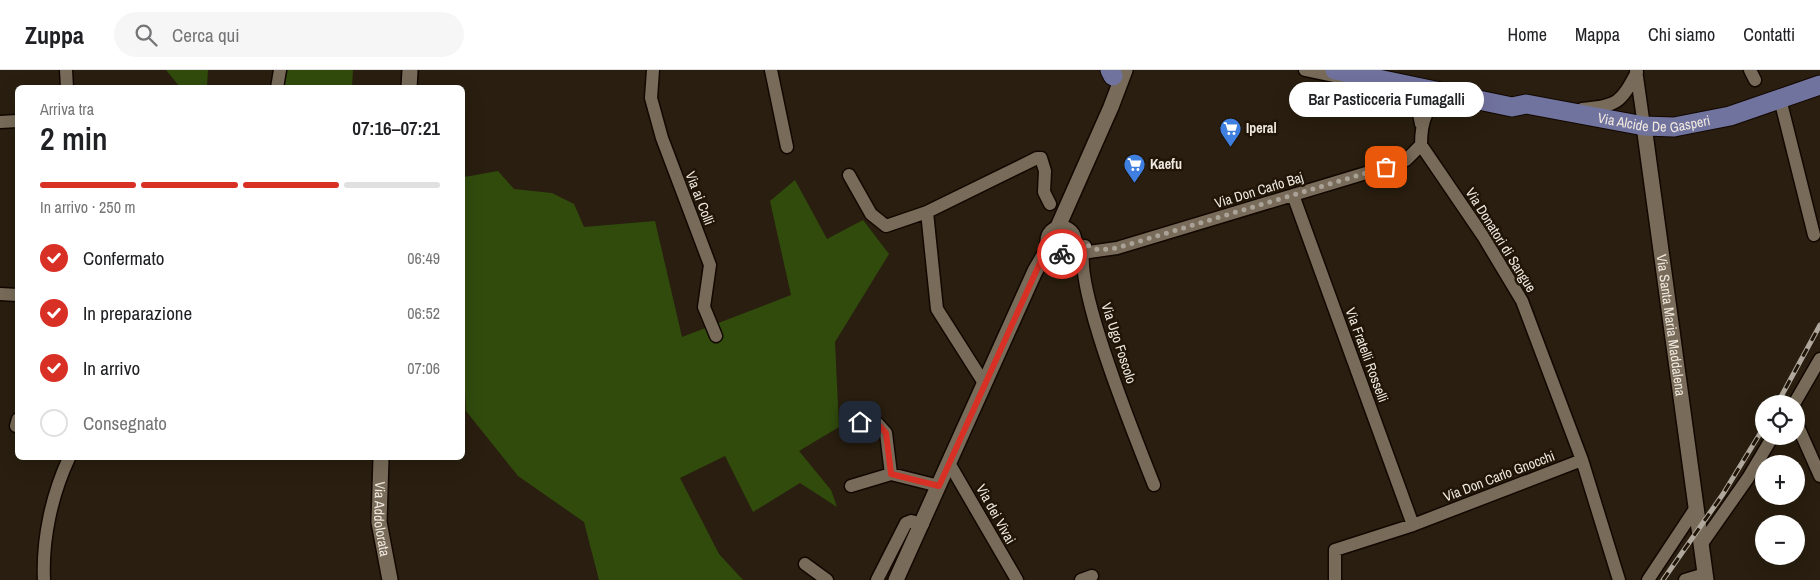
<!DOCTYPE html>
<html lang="it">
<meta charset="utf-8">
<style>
:root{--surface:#fff;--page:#f6f6f6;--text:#202124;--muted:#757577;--line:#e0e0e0;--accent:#d93025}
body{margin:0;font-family:"Archivo Narrow",sans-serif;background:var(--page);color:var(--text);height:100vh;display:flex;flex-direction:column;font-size:19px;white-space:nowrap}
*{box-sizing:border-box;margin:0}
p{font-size:16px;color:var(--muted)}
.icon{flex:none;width:28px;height:28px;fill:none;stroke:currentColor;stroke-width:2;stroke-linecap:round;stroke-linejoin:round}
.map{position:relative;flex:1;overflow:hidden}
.side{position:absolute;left:15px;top:15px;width:450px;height:375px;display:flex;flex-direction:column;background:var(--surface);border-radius:8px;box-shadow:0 5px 20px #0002}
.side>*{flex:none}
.fabs{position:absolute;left:1755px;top:325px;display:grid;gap:10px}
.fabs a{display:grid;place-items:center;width:50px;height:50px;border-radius:50%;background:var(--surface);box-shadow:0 5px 20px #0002;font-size:25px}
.pin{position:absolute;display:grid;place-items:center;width:42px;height:42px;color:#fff;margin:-21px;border-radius:10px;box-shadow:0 2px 8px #0006}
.courier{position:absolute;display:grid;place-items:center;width:50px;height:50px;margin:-25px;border:4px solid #d93025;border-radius:50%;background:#fff;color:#222;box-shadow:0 1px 6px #0007}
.bubble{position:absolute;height:35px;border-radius:18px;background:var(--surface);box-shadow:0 5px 20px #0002;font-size:16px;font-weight:600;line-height:35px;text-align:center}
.overview em{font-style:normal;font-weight:600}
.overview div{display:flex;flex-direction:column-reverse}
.overview{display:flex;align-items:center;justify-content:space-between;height:85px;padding:0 25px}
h1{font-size:32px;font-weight:600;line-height:38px}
.bar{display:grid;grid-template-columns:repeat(4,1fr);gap:8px 5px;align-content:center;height:60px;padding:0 25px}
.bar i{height:6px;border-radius:4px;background:var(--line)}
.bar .selected{background:var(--accent)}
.bar p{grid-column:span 4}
ol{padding:0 25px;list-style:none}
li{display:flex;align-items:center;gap:15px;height:55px}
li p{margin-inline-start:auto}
li .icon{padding:5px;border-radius:50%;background:var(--accent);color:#fff;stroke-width:4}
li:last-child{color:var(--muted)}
li i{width:28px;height:28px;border:2px solid var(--line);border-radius:50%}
header{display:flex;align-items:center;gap:30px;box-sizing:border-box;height:70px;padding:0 25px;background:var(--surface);border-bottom:1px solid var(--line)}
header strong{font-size:24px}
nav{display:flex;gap:28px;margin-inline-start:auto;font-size:18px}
.search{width:350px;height:45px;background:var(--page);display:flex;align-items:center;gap:12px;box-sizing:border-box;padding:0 18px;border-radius:28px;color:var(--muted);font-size:19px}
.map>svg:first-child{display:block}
.green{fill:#314b0d}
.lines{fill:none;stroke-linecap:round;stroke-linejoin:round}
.minor-casing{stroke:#120800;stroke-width:15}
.tertiary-casing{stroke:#120800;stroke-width:18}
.primary-casing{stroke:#120800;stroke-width:21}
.minor{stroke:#786b59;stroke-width:12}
.tertiary{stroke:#786b59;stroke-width:15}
.primary{stroke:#71739f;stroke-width:19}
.rail-casing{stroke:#b0a89c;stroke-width:5}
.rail{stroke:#201507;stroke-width:3;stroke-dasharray:9;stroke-linecap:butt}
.done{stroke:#aaa296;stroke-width:5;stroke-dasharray:0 9}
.route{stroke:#d93025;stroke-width:6}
.labels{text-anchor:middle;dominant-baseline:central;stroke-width:5;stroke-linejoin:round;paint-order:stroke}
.street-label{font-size:14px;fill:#f0e9df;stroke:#201507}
.poi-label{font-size:14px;font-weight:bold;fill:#f0e9df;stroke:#201507;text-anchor:start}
</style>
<header>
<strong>Zuppa</strong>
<div class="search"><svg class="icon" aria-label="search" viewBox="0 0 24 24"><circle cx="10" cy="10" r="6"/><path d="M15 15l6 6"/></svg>Cerca qui</div>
<nav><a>Home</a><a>Mappa</a><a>Chi siamo</a><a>Contatti</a></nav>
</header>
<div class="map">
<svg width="1820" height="510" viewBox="0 0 1820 510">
<rect width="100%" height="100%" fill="#291e0f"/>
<path class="green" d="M166,0H208L207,17H180Z
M285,0H353L352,17L285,18Z
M498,101L514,119L552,123L574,134L584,157L655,151L682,267L791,225L770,131L795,110L827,169L863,150L889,184L835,272L839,357L799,381L831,420L837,437L800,413L753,442L725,386L680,408L719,484L743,510H599L584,452L518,406L466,341L462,267L464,107Z"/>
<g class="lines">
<defs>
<path id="minor" d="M66,0L67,18
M653,0L651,28L662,68L710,195L704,237L716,266
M771,0L787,77
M1305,0L1343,8
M1636,0L1644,56
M1750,0L1755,10
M277,18L280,0
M1399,19C1416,24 1418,38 1421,54
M1449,24C1426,34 1421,51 1421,75L1483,166L1522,231L1582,390
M1780,29L1814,165
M1582,39C1618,35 1620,34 1637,2
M0,52L18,51
M849,105L871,144L886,156L927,142
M1293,125L1413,455
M1085,176C1070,210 1138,374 1154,415
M1069,182L1082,183L1117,178L1396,94L1406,90L1421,75
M0,224L18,225
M984,313L937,239L927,142L1037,88H1041L1045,101L1044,122L1050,134
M1794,334L1820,289
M860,352L878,354L886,363L891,404
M1796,352L1820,406
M16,356L18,349
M949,393L1017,510
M851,416L891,404L939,416
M1701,475L1748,408L1773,366
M805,494L827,510
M44,510C42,469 52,424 69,388
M877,510L906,453L911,451L923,454
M1081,510L1092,506
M1335,510V480L1413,455L1582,390L1619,510
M1648,510L1695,439
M1685,510L1705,504"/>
<g id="tertiary">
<path d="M409,18L410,0"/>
<path id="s1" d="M1644,56L1706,510"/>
<circle cx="1061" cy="171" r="13"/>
<path d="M1057,159L1111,37L1125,0"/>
<path id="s2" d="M381,388L379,452L390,510"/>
<path d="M896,510L1035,201L1049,177"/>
</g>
<g id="primary">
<path d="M1110,0L1113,6"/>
<path id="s3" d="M1335,0L1512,37L1526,34L1644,56L1674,57L1730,46L1820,15"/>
</g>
</defs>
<use href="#minor" class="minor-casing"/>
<use href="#tertiary" class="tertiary-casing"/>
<use href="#primary" class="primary-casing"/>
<use href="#minor" class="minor"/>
<use href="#tertiary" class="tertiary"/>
<use href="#primary" class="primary"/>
<defs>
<path id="rail" d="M1777,334L1820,255
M1663,510L1723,424L1764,357"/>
</defs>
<use href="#rail" class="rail-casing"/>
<use href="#rail" class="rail"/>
</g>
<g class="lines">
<path class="done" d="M1062,184L1072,179L1074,170L1099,180L1117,178L1386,97"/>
<path class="route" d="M860,352L878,354L886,363L891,404L939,416L1043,186L1049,177L1056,184H1062"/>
</g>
<defs>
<symbol id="supermarket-pin" viewBox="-11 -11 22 30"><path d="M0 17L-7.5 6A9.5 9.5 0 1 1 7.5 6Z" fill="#3f7fe0" stroke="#201507"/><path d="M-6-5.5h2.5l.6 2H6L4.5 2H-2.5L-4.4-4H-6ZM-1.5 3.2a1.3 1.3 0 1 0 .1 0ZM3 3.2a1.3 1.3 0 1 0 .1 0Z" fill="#fff"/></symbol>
</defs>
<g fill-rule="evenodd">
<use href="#supermarket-pin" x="1218" y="46" width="25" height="34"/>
<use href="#supermarket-pin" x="1122" y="82" width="25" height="34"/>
</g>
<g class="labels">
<g class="street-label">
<text stroke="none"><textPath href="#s3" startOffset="325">Via Alcide De Gasperi</textPath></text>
<text transform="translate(1259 120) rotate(-17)">Via Don Carlo Baj</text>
<text transform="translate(700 128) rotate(69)">Via ai Colli</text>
<text transform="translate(1501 170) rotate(58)">Via Donatori di Sangue</text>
<text stroke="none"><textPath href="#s1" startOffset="201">Via Santa Maria Maddalena</textPath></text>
<text transform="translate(1119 273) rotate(72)">Via Ugo Foscolo</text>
<text transform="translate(1367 285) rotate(70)">Via Fratelli Rosselli</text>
<text transform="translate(1499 406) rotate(-21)">Via Don Carlo Gnocchi</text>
<text transform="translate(996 444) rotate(61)">Via dei Vivai</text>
<text stroke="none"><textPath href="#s2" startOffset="61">Via Addolorata</textPath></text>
</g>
<g class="poi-label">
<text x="1246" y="58">Iperal</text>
<text x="1150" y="94">Kaefu</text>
</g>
</g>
</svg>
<div class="fabs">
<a><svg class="icon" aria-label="locate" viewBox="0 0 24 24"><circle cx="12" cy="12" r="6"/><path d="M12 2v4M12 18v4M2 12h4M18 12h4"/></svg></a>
<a>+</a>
<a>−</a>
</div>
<div class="pin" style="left:1386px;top:97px;background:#ea580c"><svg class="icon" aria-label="bag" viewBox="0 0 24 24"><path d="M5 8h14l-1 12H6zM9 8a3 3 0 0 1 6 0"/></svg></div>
<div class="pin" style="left:860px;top:352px;background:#1f2937"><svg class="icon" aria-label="home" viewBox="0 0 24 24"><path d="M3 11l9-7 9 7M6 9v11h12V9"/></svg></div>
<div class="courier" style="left:1062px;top:184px"><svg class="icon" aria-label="bike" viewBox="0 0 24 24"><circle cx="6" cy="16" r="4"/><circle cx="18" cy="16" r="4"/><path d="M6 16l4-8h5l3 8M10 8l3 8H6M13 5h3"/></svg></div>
<div class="bubble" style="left:1289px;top:12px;width:195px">Bar Pasticceria Fumagalli</div>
<section class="side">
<div class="overview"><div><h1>2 min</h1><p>Arriva tra</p></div><em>07:16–07:21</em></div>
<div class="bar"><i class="selected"></i><i class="selected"></i><i class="selected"></i><i></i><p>In arrivo · 250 m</p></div>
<ol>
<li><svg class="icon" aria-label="check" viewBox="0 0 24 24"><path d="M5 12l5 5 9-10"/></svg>Confermato<p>06:49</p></li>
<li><svg class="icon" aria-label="check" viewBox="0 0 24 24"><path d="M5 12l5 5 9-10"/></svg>In preparazione<p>06:52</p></li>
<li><svg class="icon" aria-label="check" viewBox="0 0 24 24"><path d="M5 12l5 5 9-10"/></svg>In arrivo<p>07:06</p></li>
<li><i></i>Consegnato</li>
</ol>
</section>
</div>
